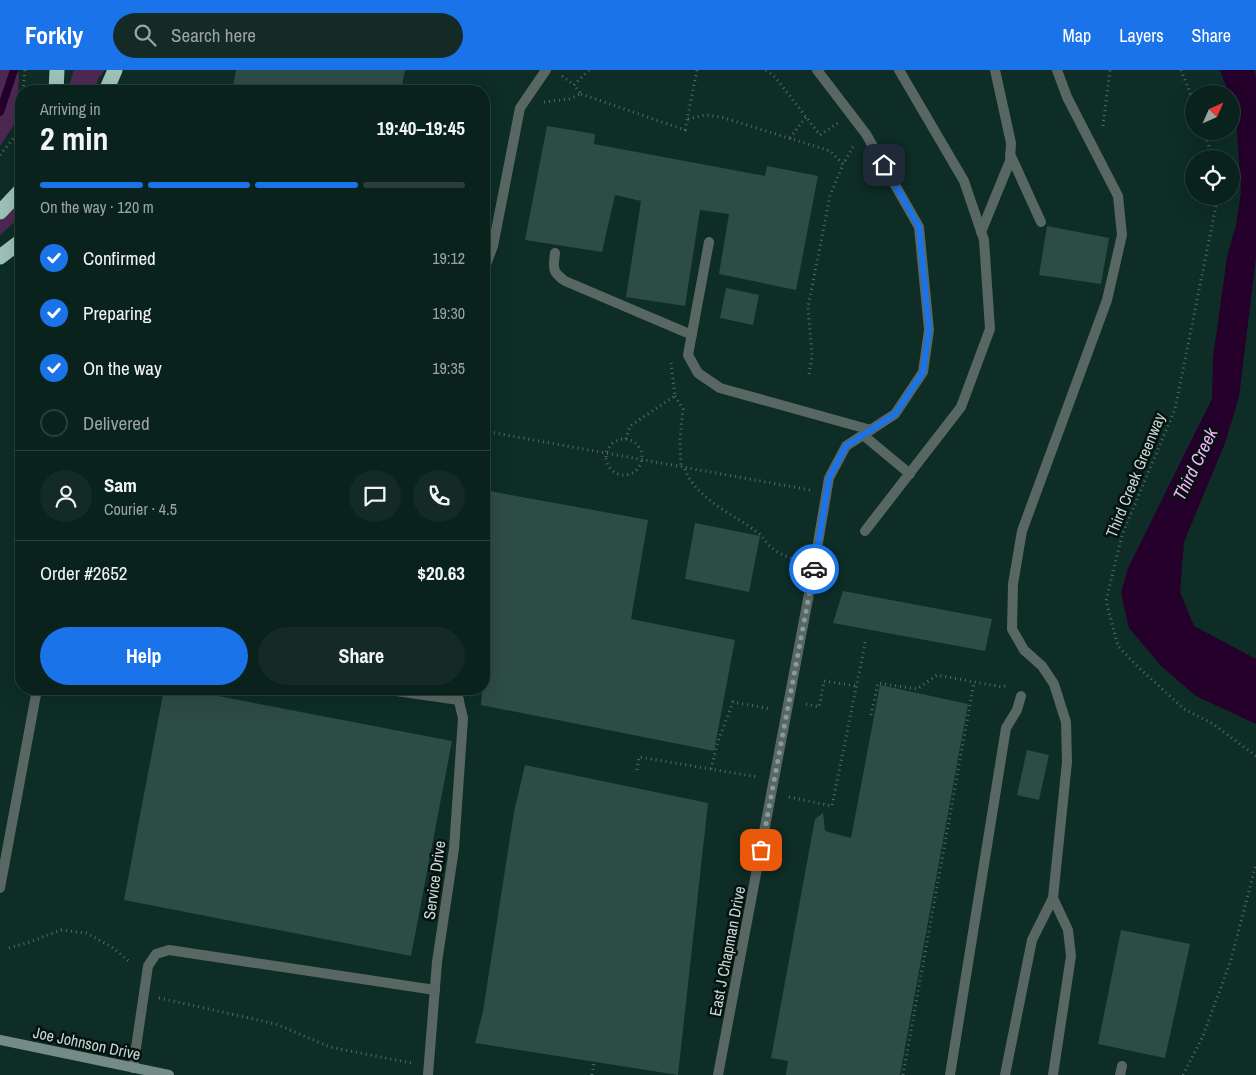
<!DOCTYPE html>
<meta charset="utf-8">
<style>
:root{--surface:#0a221c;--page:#132a25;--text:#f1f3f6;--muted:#99a4a3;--line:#2a3f3b;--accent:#1a73e8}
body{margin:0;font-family:"Archivo Narrow",sans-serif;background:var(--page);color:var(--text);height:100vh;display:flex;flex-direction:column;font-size:19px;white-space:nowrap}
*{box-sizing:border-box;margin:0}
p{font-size:16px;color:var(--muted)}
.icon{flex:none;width:28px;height:28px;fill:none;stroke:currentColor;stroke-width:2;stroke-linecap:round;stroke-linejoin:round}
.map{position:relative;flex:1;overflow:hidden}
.details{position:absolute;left:15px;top:15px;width:475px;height:610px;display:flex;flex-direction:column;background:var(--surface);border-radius:20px;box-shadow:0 5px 20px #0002,0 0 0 1px var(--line)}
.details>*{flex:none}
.needle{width:32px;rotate:45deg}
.buttons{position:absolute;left:1185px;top:15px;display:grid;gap:10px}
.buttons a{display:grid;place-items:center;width:55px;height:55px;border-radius:50%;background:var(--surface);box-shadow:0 5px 20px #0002,0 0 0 1px var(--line);font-size:25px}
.pin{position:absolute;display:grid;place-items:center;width:42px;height:42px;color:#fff;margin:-21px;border-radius:10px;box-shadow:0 2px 8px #0006}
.courier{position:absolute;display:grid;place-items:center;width:50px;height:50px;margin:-25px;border:4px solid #1a73e8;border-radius:50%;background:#fff;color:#222;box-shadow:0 1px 6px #0007}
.head em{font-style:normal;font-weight:700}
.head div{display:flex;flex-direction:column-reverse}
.head{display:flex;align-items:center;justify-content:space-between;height:85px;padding:0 25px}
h1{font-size:32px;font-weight:700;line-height:38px}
.bar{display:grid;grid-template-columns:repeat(4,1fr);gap:8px 5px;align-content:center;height:60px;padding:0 25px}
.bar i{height:6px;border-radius:4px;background:var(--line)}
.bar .selected{background:var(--accent)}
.bar p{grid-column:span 4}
.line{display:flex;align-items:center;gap:12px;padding:0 25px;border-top:1px solid var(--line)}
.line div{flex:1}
.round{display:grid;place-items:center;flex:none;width:52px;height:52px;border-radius:26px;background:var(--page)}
ol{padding:0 25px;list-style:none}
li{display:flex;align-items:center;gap:15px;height:55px}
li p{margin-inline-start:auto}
li .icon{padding:5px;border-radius:50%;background:var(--accent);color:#fff;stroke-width:4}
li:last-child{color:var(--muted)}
li i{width:28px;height:28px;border:2px solid var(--line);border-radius:50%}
.primary-button{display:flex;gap:10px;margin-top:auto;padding:10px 25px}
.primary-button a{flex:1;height:58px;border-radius:30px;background:var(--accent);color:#fff;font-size:20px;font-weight:700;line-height:58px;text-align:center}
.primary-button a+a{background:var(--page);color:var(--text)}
header{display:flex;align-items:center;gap:30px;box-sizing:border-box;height:70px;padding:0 25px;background:var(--accent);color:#fff}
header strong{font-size:24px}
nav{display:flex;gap:28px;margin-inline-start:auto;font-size:18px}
.search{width:350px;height:45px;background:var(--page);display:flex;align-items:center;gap:12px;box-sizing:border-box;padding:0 18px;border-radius:28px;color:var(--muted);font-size:19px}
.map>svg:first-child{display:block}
.green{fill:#4d2853}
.water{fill:#24002a}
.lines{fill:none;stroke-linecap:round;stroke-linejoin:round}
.stream{stroke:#24002a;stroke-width:8}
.building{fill:#2d4c45}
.path{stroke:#526d66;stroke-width:3;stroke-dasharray:1 4;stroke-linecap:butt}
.lane{stroke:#596763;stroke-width:10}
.street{stroke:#596763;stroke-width:10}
.secondary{stroke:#758b85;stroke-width:10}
.highway{stroke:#9ec1b8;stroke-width:15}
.done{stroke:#869c96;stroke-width:5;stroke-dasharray:0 9}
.route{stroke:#1a73e8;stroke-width:6}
.labels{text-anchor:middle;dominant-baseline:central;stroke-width:5;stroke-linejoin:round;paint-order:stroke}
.street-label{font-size:16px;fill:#c7d8d3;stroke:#06120f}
.water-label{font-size:18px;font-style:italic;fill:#f3b1fc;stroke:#06120f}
</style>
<header>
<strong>Forkly</strong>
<div class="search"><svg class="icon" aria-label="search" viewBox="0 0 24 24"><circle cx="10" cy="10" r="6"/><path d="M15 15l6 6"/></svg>Search here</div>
<nav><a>Map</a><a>Layers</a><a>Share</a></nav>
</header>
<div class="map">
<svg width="1256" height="1005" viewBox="0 0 1256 1005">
<rect width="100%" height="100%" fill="#0d2d26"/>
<path class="green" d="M0,0H18L19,10L15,53L0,76Z
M74,0H105L99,7L94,21H67Z
M21,131V146L0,165V151Z"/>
<path class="water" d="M1220,0H1254L1256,6V187L1239,327L1225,373L1184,472L1180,522L1194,556L1256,589V654L1196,626L1161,596L1129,558L1121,523L1128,498L1212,329L1213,288L1227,187L1236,155L1241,123L1236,45L1231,31V24H1229Z"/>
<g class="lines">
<path class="stream" d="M0,42L14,0"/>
</g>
<path class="building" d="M236,0H405L401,21H232Z
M547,56L595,64L594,74L765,106L767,96L818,106L796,220L719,204L729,144L700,140L685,236L626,227L641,131L615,125L602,182L525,170Z
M1047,156L1109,168L1101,214L1039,205Z
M726,218L759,225L753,255L720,248Z
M484,420L648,450L631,549L735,570L714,681L481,635L482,619H484V600L490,535L484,534Z
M695,453L760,466L749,522L685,509Z
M843,521L992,549L985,581L833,553Z
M880,615L968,634L900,1005H786L788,991L771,988L815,749L823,743L825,761L851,768Z
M164,619H214L213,625L452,671L411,886L124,830Z
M1027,680L1049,685L1039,730L1017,725Z
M525,695L708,733L678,1005L475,973L483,941L514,742Z
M1121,860L1190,874L1165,988L1098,974Z"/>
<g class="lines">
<path class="path" d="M766,0L775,7L820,65L838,53
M1181,0L1194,33
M562,6L574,15L589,0
M23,21L25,0
M581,24L685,60L697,0
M544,32L569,29L581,24L574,15
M688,49L705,45L721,47L830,81L843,94L853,77
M1103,56L1110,0
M1204,61L1213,89
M790,68L806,47
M0,85L20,60L21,42
M1218,126L1175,339L1122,465L1106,531L1118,576L1138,597L1184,639L1213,654L1256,686
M809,304L812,286L808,237L830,126L843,94
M675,326L683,339L680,369L681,398
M484,361L810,420
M606 387a18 18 0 1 1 36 0a18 18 0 1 1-36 0Z
M626,369L630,356L675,326L671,293
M685,399C696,429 733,444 757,462C763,466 765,472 770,476C778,484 788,487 798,490
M806,634L819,637L824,611L856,616
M871,645L878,613L917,619L937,605L1002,617L1008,615
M711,699L718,671L733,632L771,639
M637,700L639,687L758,707
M789,727L832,736L866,569
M9,878L30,872L61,860L86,863L112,877L131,893
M159,928L276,954L330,977L411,993
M592,1005L594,993
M903,1005L974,612
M1183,1005L1203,966L1231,890L1256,794"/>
<path class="lane" d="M1010,84L1041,152
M981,162L1010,91L1011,73L995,0
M709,172L688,285L698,303L720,318L871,360
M555,183C553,198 552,202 565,211L692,265
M863,365L910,404
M865,461L961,337L990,259L984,170L964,111L899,0
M382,619L459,630
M133,998L148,896L156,884L169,880L435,920
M950,1005L1006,658L1017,640L1021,626
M1005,1005L1032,870L1053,828
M1053,1005L1071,886L1068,860L1053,828L1067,692L1066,652L1054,614L1042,596L1024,580L1012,559L1013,514L1022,461L1107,230L1122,165L1118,126L1067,27L1057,0
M1120,1005L1122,996"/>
<path class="street" d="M484,200L493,176L520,38L546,0
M0,818L37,619
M428,1005L437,892L454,779L463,648L456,619
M718,1005L812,508L829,408L846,376L895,344L923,302L929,260L919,157L866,64L817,0"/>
<path class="secondary" d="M0,970L169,1005"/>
<path class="highway" d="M56,21L57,0
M106,21L115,0
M0,142L21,120
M0,187L21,171"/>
</g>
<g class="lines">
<path class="done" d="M761,780L814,499"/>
<path class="route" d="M814,499L829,408L846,376L895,344L923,302L929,260L919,157L884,95"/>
</g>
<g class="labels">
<g class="street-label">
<text transform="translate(1135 405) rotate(-68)">Third Creek Greenway</text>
<text transform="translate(434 810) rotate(-82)">Service Drive</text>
<text transform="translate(727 881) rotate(-79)">East J Chapman Drive</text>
<text transform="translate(87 973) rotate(12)">Joe Johnson Drive</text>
</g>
<g class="water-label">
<text transform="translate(1195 394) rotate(-64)">Third Creek</text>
</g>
</g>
</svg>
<div class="buttons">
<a><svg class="needle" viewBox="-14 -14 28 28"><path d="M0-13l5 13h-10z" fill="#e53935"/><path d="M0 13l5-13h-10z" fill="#99a4a3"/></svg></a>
<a><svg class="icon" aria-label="locate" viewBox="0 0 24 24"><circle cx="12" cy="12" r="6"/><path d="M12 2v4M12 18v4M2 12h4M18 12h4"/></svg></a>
</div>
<div class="pin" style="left:761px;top:780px;background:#ea580c"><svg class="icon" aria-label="bag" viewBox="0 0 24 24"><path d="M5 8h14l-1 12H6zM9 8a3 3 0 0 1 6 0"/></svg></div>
<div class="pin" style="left:884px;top:95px;background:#1f2937"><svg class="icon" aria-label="home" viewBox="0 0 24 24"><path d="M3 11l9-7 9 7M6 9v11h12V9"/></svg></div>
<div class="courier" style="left:814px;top:499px"><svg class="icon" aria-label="car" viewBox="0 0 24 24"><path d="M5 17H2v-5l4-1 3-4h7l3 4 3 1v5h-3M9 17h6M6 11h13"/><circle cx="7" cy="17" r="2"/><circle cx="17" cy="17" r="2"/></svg></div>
<section class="details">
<div class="head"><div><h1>2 min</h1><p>Arriving in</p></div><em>19:40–19:45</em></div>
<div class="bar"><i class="selected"></i><i class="selected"></i><i class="selected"></i><i></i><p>On the way · 120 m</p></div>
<ol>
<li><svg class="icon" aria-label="check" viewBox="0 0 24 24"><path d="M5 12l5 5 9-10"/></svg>Confirmed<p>19:12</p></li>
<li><svg class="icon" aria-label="check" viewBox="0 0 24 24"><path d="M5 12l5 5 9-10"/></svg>Preparing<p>19:30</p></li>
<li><svg class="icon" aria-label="check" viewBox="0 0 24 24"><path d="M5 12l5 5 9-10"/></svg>On the way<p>19:35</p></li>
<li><i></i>Delivered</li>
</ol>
<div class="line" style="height:90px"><a class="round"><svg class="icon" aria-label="person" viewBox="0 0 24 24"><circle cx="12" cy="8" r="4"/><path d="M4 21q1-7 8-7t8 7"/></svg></a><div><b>Sam</b><p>Courier · 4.5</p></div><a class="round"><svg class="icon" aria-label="chat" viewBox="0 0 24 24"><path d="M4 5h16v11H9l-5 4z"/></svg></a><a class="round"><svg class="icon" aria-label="phone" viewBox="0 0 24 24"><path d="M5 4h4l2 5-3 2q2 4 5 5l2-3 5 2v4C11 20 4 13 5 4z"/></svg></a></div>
<div class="line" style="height:65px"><div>Order #2652</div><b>$20.63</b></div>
<div class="primary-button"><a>Help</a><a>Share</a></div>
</section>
</div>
